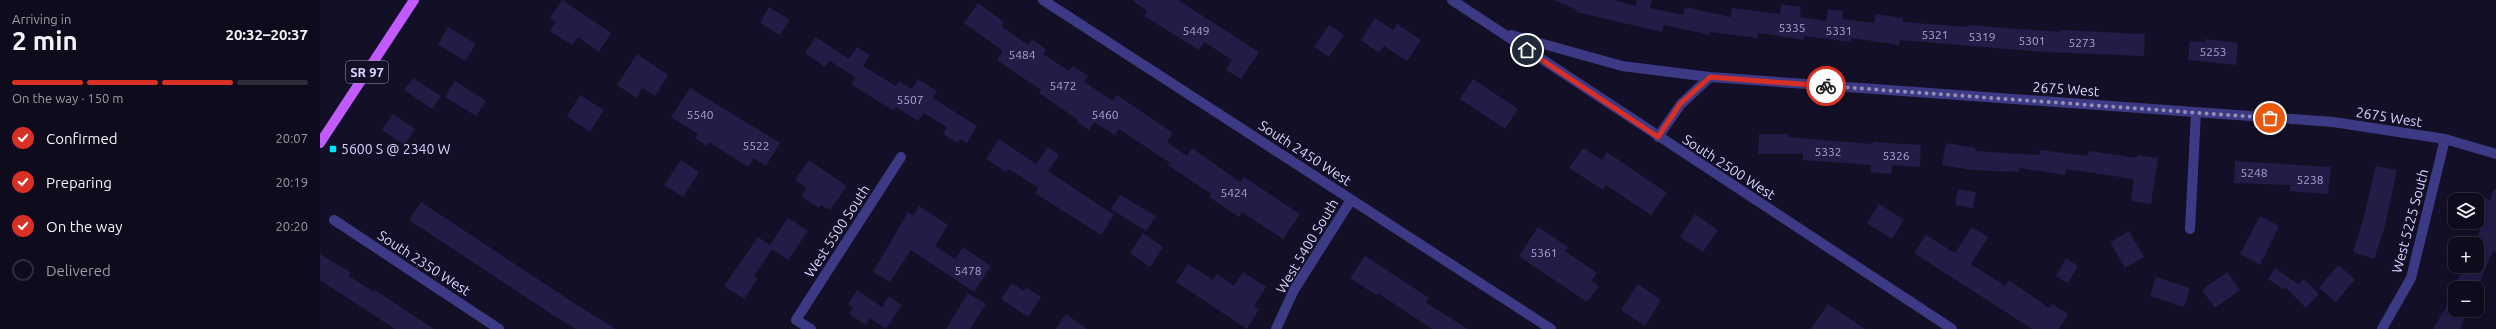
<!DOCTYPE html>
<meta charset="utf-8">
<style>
:root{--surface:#0e0b1c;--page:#171425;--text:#f1f3f6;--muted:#9b9ba3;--line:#2e2b3b;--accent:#d93025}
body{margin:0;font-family:Ubuntu,sans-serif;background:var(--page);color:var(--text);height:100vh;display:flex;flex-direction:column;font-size:15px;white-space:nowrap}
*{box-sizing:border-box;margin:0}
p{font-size:13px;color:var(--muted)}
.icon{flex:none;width:22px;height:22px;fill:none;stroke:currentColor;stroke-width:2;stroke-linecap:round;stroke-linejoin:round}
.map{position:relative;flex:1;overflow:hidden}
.panel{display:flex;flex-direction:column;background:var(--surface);width:320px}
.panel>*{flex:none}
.fabs{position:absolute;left:2128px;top:193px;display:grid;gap:8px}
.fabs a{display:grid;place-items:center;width:36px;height:36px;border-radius:8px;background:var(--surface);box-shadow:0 2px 6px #0003,0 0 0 1px var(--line);font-size:20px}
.pin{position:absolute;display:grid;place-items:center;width:34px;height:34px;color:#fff;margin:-17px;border:2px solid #fff;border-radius:50%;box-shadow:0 1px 4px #0007}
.courier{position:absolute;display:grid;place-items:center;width:40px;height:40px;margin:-20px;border:3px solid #d93025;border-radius:50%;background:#fff;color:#222;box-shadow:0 1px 5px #0007}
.summary em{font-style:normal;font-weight:700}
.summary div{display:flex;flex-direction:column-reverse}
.summary{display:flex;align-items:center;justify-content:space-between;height:68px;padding:0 12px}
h1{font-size:26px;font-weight:700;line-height:30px}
.bar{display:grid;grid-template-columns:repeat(4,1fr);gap:6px 4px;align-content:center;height:48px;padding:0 12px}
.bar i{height:5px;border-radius:3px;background:var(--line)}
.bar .selected{background:var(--accent)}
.bar p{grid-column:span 4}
ol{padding:0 12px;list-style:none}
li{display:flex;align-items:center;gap:12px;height:44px}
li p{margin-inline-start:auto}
li .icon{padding:4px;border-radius:50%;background:var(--accent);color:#fff;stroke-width:4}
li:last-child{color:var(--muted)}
li i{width:22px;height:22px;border:2px solid var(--line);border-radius:50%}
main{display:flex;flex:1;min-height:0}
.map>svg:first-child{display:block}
.building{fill:#241b47}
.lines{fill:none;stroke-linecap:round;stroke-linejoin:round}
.minor{stroke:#3d3a85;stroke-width:10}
.major{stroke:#c25bff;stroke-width:10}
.done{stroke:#948fb3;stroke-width:4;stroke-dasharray:0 7.2}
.route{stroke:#d93025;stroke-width:5}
.poi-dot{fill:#00e5ff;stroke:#130f26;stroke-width:1.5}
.labels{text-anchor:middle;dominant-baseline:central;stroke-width:3;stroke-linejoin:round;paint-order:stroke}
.number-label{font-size:12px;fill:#aca6d1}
.shield{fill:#130f26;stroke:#9e99be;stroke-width:1}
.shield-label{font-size:13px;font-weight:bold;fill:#d9d4ff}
.street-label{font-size:14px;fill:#d9d4ff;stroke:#130f26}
.poi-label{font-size:14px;fill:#d9d4ff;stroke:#130f26;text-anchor:start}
</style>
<main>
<section class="panel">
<div class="summary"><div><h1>2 min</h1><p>Arriving in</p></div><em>20:32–20:37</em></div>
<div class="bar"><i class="selected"></i><i class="selected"></i><i class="selected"></i><i></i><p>On the way · 150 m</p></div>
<ol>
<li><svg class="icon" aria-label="check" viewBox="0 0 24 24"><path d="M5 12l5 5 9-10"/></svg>Confirmed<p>20:07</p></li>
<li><svg class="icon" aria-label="check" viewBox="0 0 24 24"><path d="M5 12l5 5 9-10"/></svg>Preparing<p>20:19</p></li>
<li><svg class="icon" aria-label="check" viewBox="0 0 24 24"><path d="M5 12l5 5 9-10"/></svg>On the way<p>20:20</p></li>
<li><i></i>Delivered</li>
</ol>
</section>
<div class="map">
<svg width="2176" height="329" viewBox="0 0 2176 329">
<rect width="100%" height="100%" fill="#130f26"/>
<path class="building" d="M242,0L291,33L279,52L258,37L252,45L230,31L236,22L230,18Z
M812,0H858L939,52L921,79L906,70L912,60L884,42L879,50L824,16L827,11Z
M1234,0H1293L1316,6L1317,0H1332L1330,8L1363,15L1365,7L1411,17L1412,8L1460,14L1461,4L1481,7L1480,17L1506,21L1508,9L1523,11L1522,19L1554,23L1556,14L1583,18V22L1648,27V25L1740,32V30L1825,34L1824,56L1724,52L1580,40L1579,45L1532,38L1531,42L1484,36V40L1438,33L1437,38L1390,32V35L1344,25L1342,32L1256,12L1257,10Z
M658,3L684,22L681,26L708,45L712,39L726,49L723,54L749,71L753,66L768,76L764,82L793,101L797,95L853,133L847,142L867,156L872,148L920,182L924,177L980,214L963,239L922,212L919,217L889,197L891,194L848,165L850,163L799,129L795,135L774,122L769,130L757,122L758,120L719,93L721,90L677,60L683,51L644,23Z
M449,7L470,20L460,35L440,23Z
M1055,18L1073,30L1077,24L1101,40L1087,61L1064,46L1059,53L1041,40Z
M1009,25L1024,35L1009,57L994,47Z
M128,27L156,44L145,61L118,44Z
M496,37L529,59L537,47L550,55L543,66L576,86L579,81L592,89L598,79L617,91L613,98L657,126L647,143L640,139L638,143L623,134L627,127L604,113L598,121L576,107L574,111L531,84L535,77L510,61L505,67L485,53Z
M1885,39L1918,43L1916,65L1868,60L1870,41L1885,42Z
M317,54L348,75L335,96L322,88L316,98L297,85Z
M93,78L121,96L112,109L84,90Z
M1153,79L1198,109L1185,129L1140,99Z
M135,81L166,101L156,116L125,97Z
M370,88L460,143L446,166L434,158L428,167L389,142L386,146L375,138L378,134L351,117Z
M260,95L284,110L270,132L247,116Z
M73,114L95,129L84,145L62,130Z
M1439,134H1468L1467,137L1553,144V142L1601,145L1600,167L1572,165L1571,174L1550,172L1551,165L1483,160V154H1438Z
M679,139L716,164L728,147L739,155L728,171L794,215L781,235L715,193L718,188L689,169L686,172L666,159Z
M1626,143L1655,148V151L1719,155L1720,150L1768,156L1769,151L1817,158V155L1838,158L1831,204L1811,201L1814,179L1746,169L1745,175L1700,168L1699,172L1651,170L1622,165Z
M1263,148L1282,160L1287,152L1347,193L1331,215L1286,185L1283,190L1249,168Z
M361,160L379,172L363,197L344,185Z
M489,160L527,186L510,210L501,205L499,208L481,196L487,188L475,180Z
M1915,161L2011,167L2008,194L1969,191L1970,185L1914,183Z
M2056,166L2077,170L2064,230L2054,259L2033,252L2043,220Z
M1638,189L1656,192L1653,208L1635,205Z
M2174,189H2176V252L2173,251L2157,288H2137L2141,282L2137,281L2143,266H2157V244H2155L2163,221L2157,219V213L2163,197L2170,200Z
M800,195L836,216L826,231L791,209Z
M101,202L254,303L296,329H256L236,317L89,220Z
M1559,204L1584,220L1572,239L1547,223Z
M599,206L628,225L615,246L635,259L643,247L671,266L654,292L591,250L570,282L553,272L588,212L593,216Z
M1375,214L1398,230L1383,252L1360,237Z
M1940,216L1959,226L1940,265L1920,254Z
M468,218L488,231L468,260L452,249L434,276L438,278L424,299L404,286L438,237L450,245Z
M1218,227L1248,247L1245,251L1277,273L1271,281L1279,286L1267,302L1199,256Z
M1652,227L1668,237L1651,264L1685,286L1689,280L1729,308L1732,304L1748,314L1739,329H1712L1594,253L1606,235L1635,253Z
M1809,231L1824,257L1805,268L1790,242Z
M823,233L843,247L830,267L810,253Z
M0,254L31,273L29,276L54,292L55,290L114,329H75L0,280Z
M1045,256L1109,298L1106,303L1148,329H1112L1058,293L1056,295L1030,278Z
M1746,258L1758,266L1748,283L1736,276Z
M868,264L893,280L897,274L914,286L923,272L946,287L934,306L939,309L927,329L856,282Z
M2018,265L2035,279L2016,302L1999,288Z
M1955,268L1978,284L1984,279L1999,294L1986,308L1966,288L1964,290L1948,279Z
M1907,272L1920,290L1895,308L1882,290Z
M1836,277L1870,288L1864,307L1830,296Z
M692,283L704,291L706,287L721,297L708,317L681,299Z
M1318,284L1341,300L1325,326L1301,310Z
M537,290L562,307L569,296L582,305L566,329L550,318L546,325L529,314L533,308L528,304Z
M2135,292V310H2148L2140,329H2113Z
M648,293L666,304L650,329H626Z
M1508,304L1545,329H1491Z
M746,314L767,329H736Z"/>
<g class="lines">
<path class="minor" d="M723,0L1231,329
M1132,0L1632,329
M1191,35L1302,66L1390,77
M1338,137L1361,104L1390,77L2013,122L2125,139L2176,154
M14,220L179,329
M1870,229L1876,112
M491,329L476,320L581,157
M956,329L974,290L1031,200
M2062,329L2091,278L2125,139"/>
<path class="major" d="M0,143L94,0"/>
</g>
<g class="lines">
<path class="done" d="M1506,86L1950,118"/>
<path class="route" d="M1207,50L1338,137L1360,104L1390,77L1506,86"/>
</g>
<rect class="poi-dot" x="9" y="145" width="8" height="8" rx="2"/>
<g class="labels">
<g class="number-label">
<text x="1472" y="27">5335</text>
<text x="876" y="30">5449</text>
<text x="1519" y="30">5331</text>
<text x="1615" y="34">5321</text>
<text x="1662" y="36">5319</text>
<text x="1712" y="40">5301</text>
<text x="1762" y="42">5273</text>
<text x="1893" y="51">5253</text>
<text x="702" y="54">5484</text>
<text x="743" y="85">5472</text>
<text x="590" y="99">5507</text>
<text x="380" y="114">5540</text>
<text x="785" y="114">5460</text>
<text x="436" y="145">5522</text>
<text x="1508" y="151">5332</text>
<text x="1576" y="155">5326</text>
<text x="1934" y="172">5248</text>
<text x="1990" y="179">5238</text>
<text x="914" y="192">5424</text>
<text x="1224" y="252">5361</text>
<text x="648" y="270">5478</text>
</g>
<rect class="shield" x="26" y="61" width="42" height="22" rx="3"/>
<g class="shield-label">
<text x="47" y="72">SR 97</text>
</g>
<g class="street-label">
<text transform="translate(1746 89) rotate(4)">2675 West</text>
<text transform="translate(2069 117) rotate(9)">2675 West</text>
<text transform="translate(985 153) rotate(33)">South 2450 West</text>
<text transform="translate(1409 167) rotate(33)">South 2500 West</text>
<text transform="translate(2090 221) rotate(-75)">West 5225 South</text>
<text transform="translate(517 231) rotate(-57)">West 5500 South</text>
<text transform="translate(987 246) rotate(-59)">West 5400 South</text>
<text transform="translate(104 263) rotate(33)">South 2350 West</text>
</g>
<g class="poi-label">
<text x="21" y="149">5600 S @ 2340 W</text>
</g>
</g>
</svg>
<div class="fabs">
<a><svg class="icon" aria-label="layers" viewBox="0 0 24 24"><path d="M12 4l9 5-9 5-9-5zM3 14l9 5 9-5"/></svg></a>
<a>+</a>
<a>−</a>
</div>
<div class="pin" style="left:1950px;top:118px;background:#ea580c"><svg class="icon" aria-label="bag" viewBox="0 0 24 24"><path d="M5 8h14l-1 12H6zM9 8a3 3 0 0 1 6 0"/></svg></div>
<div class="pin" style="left:1207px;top:50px;background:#1f2937"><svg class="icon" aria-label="home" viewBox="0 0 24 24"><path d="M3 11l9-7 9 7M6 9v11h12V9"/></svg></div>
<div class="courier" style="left:1506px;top:86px"><svg class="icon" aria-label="bike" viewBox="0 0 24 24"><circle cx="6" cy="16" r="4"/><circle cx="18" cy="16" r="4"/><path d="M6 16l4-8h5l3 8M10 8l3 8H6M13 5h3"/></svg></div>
</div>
</main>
